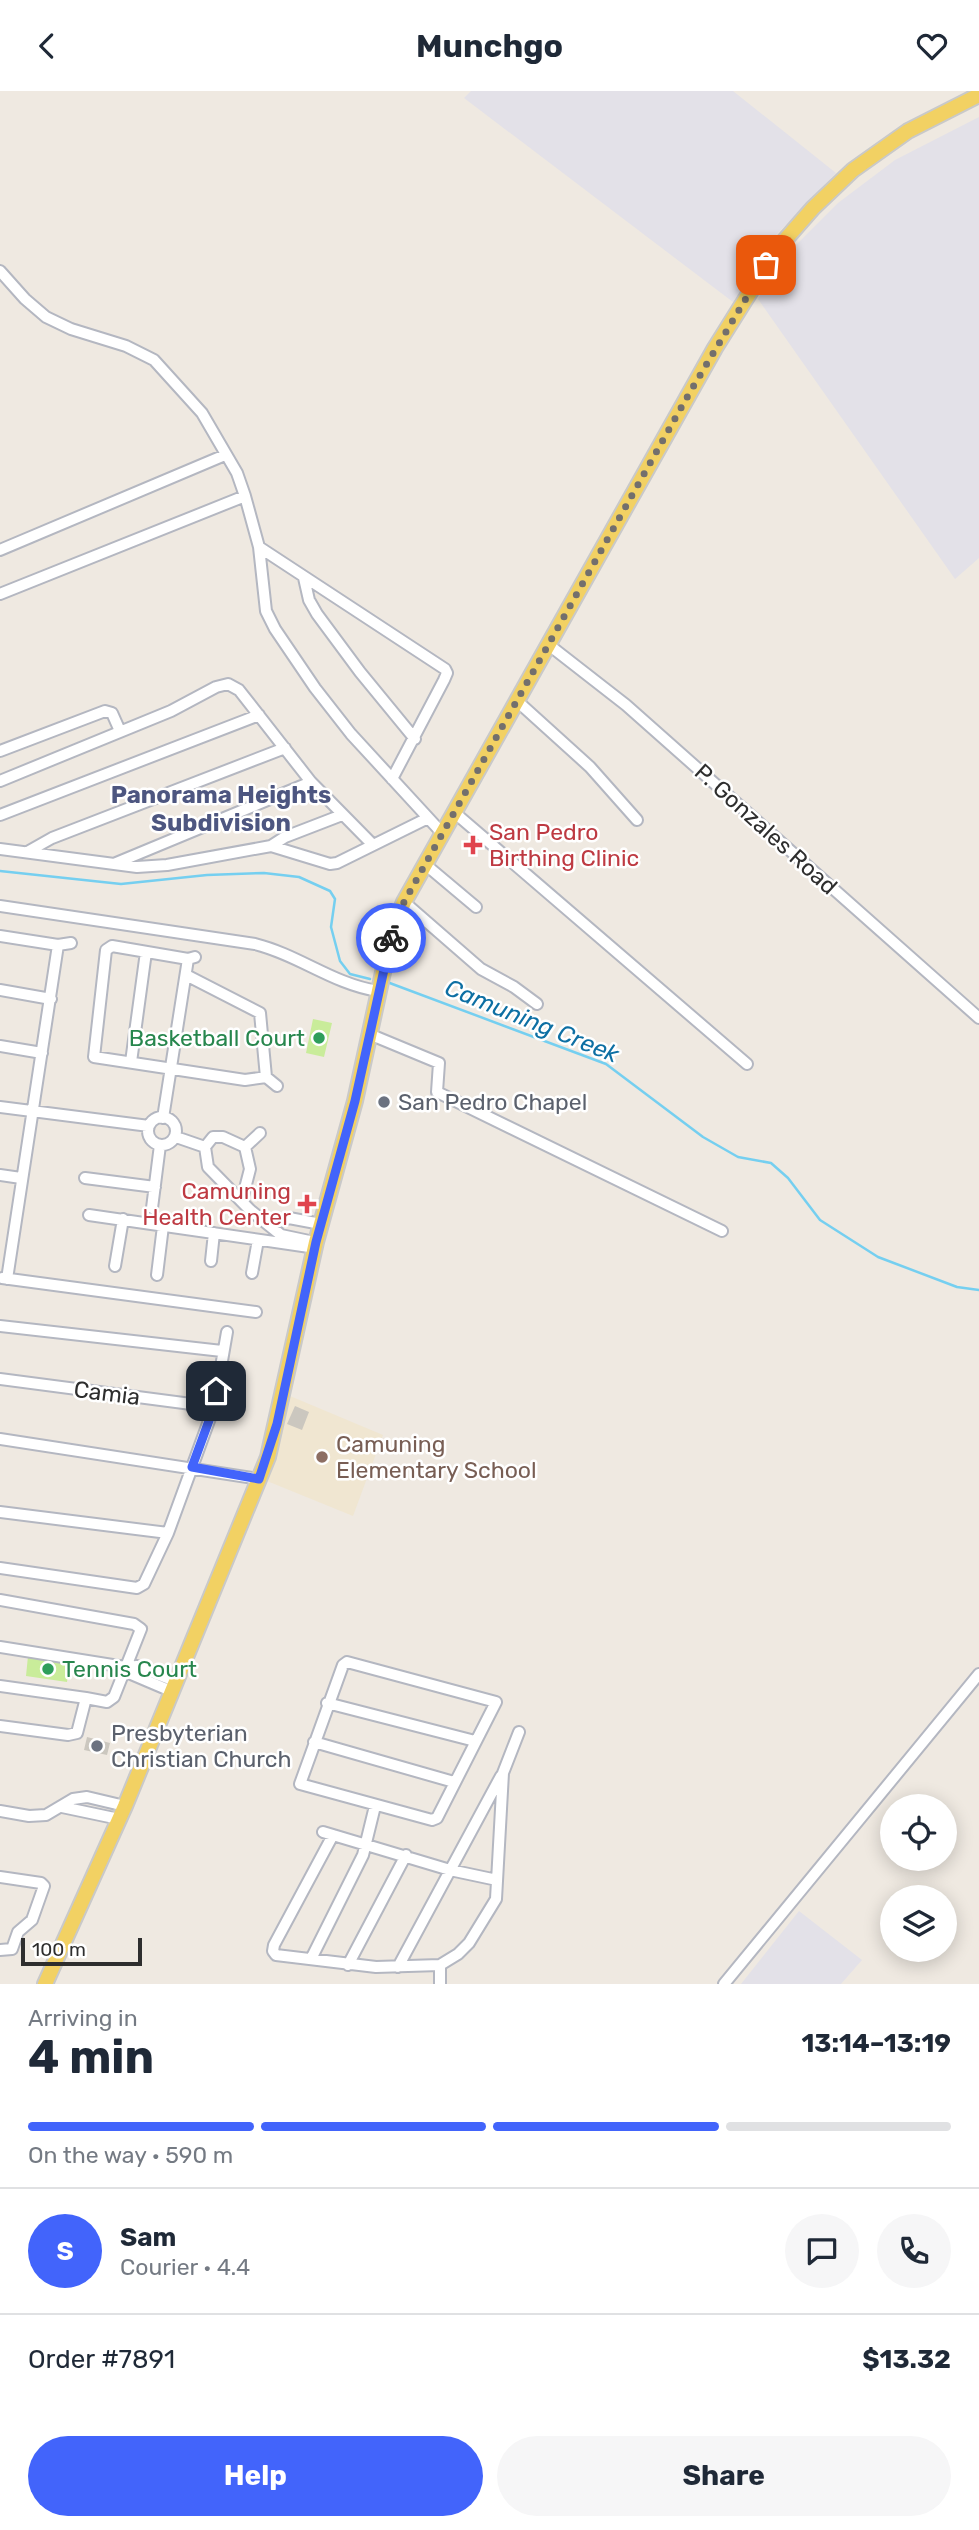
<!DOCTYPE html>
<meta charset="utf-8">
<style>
:root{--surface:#fff;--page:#f6f6f7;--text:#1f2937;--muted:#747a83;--line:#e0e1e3;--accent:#4264fb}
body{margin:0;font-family:Rubik,sans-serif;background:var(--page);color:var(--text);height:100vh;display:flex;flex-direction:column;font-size:26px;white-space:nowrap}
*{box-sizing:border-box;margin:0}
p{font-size:23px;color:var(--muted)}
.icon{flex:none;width:38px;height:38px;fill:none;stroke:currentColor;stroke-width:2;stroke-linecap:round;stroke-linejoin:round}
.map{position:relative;height:1893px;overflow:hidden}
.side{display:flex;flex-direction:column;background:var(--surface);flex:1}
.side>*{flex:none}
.controls{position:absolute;left:880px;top:1703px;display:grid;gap:14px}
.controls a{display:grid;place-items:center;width:77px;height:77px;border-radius:50%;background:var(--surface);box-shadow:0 4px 18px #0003;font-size:35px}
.scale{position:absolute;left:21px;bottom:18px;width:121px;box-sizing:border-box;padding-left:7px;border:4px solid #2e2e2e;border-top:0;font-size:19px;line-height:24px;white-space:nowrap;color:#2e2e2e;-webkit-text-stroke:5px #fff;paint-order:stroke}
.pin{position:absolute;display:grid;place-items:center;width:60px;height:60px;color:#fff;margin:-30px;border-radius:14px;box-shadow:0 4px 10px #0006}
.courier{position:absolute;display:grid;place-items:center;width:70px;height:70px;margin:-35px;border:5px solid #4264fb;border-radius:50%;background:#fff;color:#222;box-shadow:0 2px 9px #0007}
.overview em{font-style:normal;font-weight:700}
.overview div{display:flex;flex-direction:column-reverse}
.overview{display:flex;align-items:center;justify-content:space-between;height:119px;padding:0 28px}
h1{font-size:46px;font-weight:700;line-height:52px}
.bar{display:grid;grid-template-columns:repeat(4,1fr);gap:10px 7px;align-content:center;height:84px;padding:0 28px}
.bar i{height:9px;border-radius:5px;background:var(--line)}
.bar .selected{background:var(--accent)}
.bar p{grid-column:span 4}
.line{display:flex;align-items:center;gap:18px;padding:0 28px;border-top:2px solid var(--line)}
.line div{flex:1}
.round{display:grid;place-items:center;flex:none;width:74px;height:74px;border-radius:37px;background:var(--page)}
.button{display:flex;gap:14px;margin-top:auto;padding:14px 28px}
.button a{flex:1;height:80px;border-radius:42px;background:var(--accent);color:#fff;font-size:28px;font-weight:700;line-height:80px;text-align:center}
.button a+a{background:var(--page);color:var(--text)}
header{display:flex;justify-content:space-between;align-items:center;height:91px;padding:0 28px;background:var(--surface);font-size:32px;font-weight:700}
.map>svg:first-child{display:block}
.industrial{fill:#e3e1e8}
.education{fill:#f0e6d1}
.pitch{fill:#c9ec9a}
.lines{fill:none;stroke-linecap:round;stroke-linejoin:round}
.stream{stroke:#75cff0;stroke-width:2.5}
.building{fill:#cbc7bf}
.minor-casing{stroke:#b4b7c1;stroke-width:14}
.major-casing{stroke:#c9c9c9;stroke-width:18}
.minor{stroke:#fff;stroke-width:10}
.major{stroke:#f2d163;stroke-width:14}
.done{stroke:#726f6d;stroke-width:7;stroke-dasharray:0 12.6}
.route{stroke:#4264fb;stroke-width:9}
.health-dot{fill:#e0444e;stroke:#fff;stroke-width:2.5}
.leisure-dot{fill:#2e9e5b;stroke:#fff;stroke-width:2.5}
.worship-dot{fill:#6b7280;stroke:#fff;stroke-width:2.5}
.education-dot{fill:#8d6e63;stroke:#fff;stroke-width:2.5}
.labels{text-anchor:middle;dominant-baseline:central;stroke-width:5;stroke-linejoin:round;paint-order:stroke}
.street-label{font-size:23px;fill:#2e2e2e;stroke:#fff}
.health-label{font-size:23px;fill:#be3a42;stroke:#fff;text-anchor:start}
.leisure-label{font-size:23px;fill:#27864d;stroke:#fff;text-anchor:end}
.worship-label{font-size:23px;fill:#5b616d;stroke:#fff;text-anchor:start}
.education-label{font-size:23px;fill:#785e54;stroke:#fff;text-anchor:start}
.neighbourhood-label{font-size:24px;font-weight:bold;fill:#4d5680;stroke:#fff}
.water-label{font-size:24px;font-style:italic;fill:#0d6fa3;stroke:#fff}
</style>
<header><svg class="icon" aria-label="back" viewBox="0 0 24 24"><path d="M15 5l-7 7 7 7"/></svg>Munchgo<svg class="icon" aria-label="heart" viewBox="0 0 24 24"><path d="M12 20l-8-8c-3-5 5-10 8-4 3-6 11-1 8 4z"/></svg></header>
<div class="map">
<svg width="979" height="1893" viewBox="0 0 979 1893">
<rect width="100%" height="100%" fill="#efe9e1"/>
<path class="industrial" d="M471,0H733L836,82L776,144L733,211L464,7Z
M979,26V467L955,488L758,208L762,201L769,197L794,156L838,112L895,69Z
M799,1820L862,1869L841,1893H741Z"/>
<path class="education" d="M290,1305L383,1344L353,1425L262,1388Z"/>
<path class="pitch" d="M313,928L332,932L324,966L306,962Z
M28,1565L70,1571L67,1591L26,1585Z"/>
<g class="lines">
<path class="stream" d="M0,780L121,793L207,784L264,782L299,786L330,800L335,808L331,836L340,870L350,883L370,888
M387,891L606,973L703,1046L738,1066L771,1072L788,1087L820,1129L878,1166L957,1196L979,1199"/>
</g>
<path class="building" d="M295,1315L309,1321L302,1339L287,1333Z
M87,1646L110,1652L107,1664L84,1659Z"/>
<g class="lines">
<defs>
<path id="minor" d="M0,180L25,208L46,226L71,238L126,255L154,269L202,322L237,382L245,405L259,456L266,520L275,538L315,597L351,643L443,743
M259,456L445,578L447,582L444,589L392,688
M0,459L225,364
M304,487L309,509L317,523L360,581L415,648
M0,503L245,405
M549,554L626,614L979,927
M516,609L590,676L637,729
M0,660L105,620L112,622L120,640
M0,690L171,620L216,596L228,593L239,599L311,691L373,754
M455,722L747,973
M0,724L259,624
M271,755L285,746L342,724
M0,758L137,776L167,774L271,755L330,773L337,772L428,727
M29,760L52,747L285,657
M116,772L311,691
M426,774L476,816
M404,811L481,878L514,896L537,913
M0,815L255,853C299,864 333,893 378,900
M0,845L58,854L71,852
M188,868L112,855L106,859L94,966L245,989L266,986
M186,884L260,922L266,986L277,995
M0,899L51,908
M369,943L439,972L437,1001L722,1140
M0,955L42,962
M131,971L146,861
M0,1016L149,1035
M148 1040a14 14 0 1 1 28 0a14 14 0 1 1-28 0Z
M163,1027L188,868L195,866
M176,1046L205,1056L208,1076L250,1119L281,1144L314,1151
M205,1056L213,1046H223L245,1056L250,1078L242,1109
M245,1056L260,1042
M0,1084L21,1087
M85,1087L155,1096
M152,1117L160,1054
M89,1124L316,1157
M271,1134L289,1127L321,1133
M211,1170L214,1142
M115,1175L123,1128
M252,1182L258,1149
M157,1184L163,1135
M2,1187L256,1221
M7,1188L58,854
M0,1235L222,1260
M0,1288L214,1316
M0,1348L259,1388
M0,1421L168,1442
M0,1477L137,1497L144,1493L168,1442L214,1316L227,1241
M0,1509L134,1533L141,1538L114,1606L107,1611L86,1607L77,1642L68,1644L0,1635
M0,1556L125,1576L137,1575L175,1590
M347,1571L496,1611L437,1727L432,1729L300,1693L343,1574Z
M125,1576L131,1583L171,1600
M0,1595L86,1607
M327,1612L475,1650
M314,1651L454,1691
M62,1716L119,1728
M0,1720L29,1725L46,1724L73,1708L87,1706L125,1715
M323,1741L450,1779L497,1789
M333,1744L274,1854L273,1860L276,1864L376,1876L440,1874L458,1863L469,1852L496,1808L503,1682L519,1641
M0,1786L41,1792L44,1795L32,1829L18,1841L12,1858L0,1859
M311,1868L363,1764L375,1715
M348,1874L406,1764
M440,1874V1893
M398,1876L501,1685
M724,1893L979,1583"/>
<path id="major" d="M45,1893L125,1715L268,1366L316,1151L355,1010L392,840L404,811L715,257L777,158L813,117L853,79L908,40L979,4"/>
</defs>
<use href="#minor" class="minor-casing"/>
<use href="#major" class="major-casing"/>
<use href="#minor" class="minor"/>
<use href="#major" class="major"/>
</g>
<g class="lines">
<path class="done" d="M391,847L404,811L690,301L766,174"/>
<path class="route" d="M216,1300L214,1316L192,1376L259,1388L277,1333L316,1151L355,1010L391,847"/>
</g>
<g class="health-dot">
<path d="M469.5 743.5h7v7h7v7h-7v7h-7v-7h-7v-7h7z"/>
<path d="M303.5 1102.5h7v7h7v7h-7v7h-7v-7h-7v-7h7z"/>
</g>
<g class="leisure-dot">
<circle cx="319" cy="947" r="7"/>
<circle cx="48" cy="1578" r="7"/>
</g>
<g class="worship-dot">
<circle cx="384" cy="1011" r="7"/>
<circle cx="97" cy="1655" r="7"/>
</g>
<circle class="education-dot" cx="322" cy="1366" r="7"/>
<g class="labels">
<g class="street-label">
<text transform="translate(766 738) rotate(42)">P. Gonzales Road</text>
<text transform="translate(107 1302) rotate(7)">Camia</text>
</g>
<g class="health-label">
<text x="489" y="741">San Pedro<tspan x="489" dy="26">Birthing Clinic</tspan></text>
<text x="291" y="1100" text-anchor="end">Camuning<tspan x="291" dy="26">Health Center</tspan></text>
</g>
<g class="leisure-label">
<text x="305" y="947">Basketball Court</text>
<text x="62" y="1578" text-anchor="start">Tennis Court</text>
</g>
<g class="worship-label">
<text x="398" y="1011">San Pedro Chapel</text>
<text x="111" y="1642">Presbyterian<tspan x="111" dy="26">Christian Church</tspan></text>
</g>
<g class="education-label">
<text x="336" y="1353">Camuning<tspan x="336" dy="26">Elementary School</tspan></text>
</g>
<g class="neighbourhood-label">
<text x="221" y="704">Panorama Heights<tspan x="221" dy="28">Subdivision</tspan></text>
</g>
<g class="water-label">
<text transform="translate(532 930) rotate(22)">Camuning Creek</text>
</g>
</g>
</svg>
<div class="controls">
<a><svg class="icon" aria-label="locate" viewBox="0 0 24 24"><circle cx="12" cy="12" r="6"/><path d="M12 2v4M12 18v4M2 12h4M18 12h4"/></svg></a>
<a><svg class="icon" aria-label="layers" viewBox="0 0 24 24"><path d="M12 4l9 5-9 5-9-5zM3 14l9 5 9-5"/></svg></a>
</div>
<div class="scale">100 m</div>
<div class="pin" style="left:766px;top:174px;background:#ea580c"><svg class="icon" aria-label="bag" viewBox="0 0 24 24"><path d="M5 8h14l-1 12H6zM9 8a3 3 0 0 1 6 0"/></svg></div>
<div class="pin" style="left:216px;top:1300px;background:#1f2937"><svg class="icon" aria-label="home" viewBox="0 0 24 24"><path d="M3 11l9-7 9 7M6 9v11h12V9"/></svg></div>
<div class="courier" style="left:391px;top:847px"><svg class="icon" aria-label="bike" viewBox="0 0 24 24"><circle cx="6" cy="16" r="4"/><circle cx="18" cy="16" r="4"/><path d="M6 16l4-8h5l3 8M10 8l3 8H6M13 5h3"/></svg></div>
</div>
<section class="side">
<div class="overview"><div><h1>4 min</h1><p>Arriving in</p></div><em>13:14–13:19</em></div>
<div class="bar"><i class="selected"></i><i class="selected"></i><i class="selected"></i><i></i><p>On the way · 590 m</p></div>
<div class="line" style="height:126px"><b class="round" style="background:var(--accent);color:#fff">S</b><div><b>Sam</b><p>Courier · 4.4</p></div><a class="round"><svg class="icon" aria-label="chat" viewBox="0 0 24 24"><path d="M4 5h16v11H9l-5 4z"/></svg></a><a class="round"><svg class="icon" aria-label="phone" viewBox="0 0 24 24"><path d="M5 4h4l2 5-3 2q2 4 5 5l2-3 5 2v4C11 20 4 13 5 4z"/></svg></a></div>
<div class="line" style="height:91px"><div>Order #7891</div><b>$13.32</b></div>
<div class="button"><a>Help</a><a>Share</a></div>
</section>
